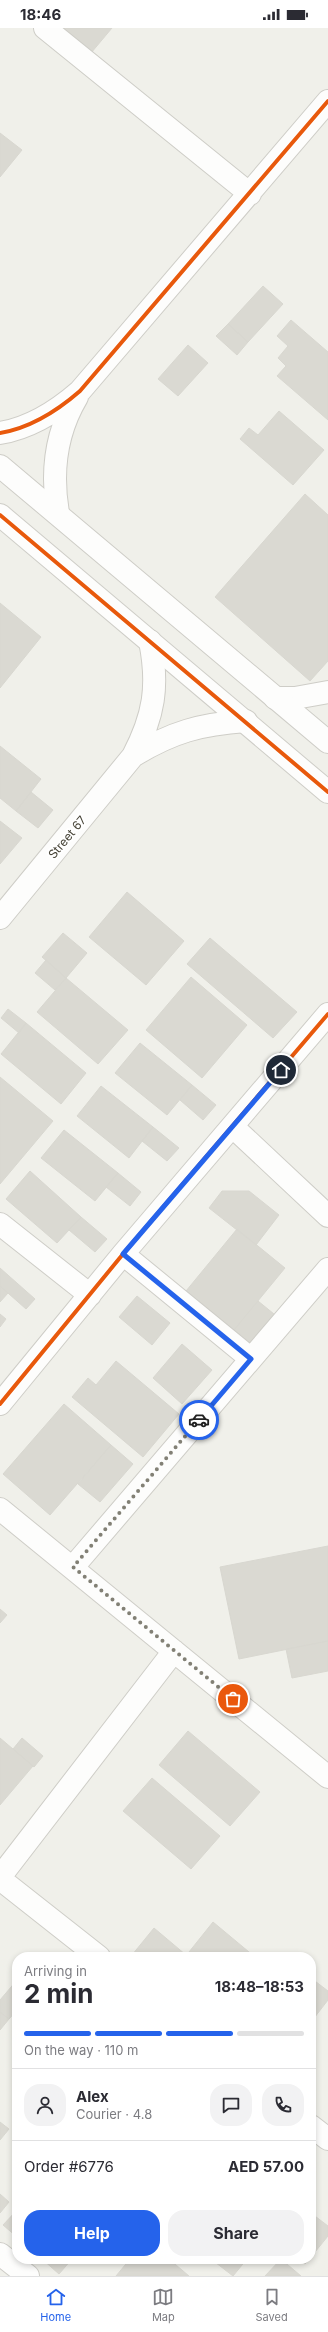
<!DOCTYPE html>
<meta charset="utf-8">
<style>
:root{--surface:#fff;--page:#f2f2f3;--text:#2b2b33;--muted:#7c7c81;--line:#e1e1e2;--accent:#2563eb}
body{margin:0;font-family:Inter,sans-serif;background:var(--page);color:var(--text);height:100vh;display:flex;flex-direction:column;font-size:15px;white-space:nowrap}
*{box-sizing:border-box;margin:0}
p{font-size:13px;color:var(--muted)}
.icon{flex:none;width:22px;height:22px;fill:none;stroke:currentColor;stroke-width:2;stroke-linecap:round;stroke-linejoin:round}
.map{position:relative;flex:1;overflow:hidden}
.sheet{position:absolute;left:12px;top:1924px;width:304px;height:312px;display:flex;flex-direction:column;background:var(--surface);border-radius:16px;box-shadow:0 2px 6px #0003}
.sheet>*{flex:none}
.pin{position:absolute;display:grid;place-items:center;width:34px;height:34px;color:#fff;margin:-17px;border:2px solid #fff;border-radius:50%;box-shadow:0 1px 4px #0007}
.courier{position:absolute;display:grid;place-items:center;width:40px;height:40px;margin:-20px;border:3px solid #2563eb;border-radius:50%;background:#fff;color:#222;box-shadow:0 1px 5px #0007}
.summary em{font-style:normal;font-weight:700}
.summary div{display:flex;flex-direction:column-reverse}
.summary{display:flex;align-items:center;justify-content:space-between;height:68px;padding:0 12px}
h1{font-size:26px;font-weight:700;line-height:30px}
.bar{display:grid;grid-template-columns:repeat(4,1fr);gap:6px 4px;align-content:center;height:48px;padding:0 12px}
.bar i{height:5px;border-radius:3px;background:var(--line)}
.bar .selected{background:var(--accent)}
.bar p{grid-column:span 4}
.line{display:flex;align-items:center;gap:10px;padding:0 12px;border-top:1px solid var(--line)}
.line div{flex:1}
.round{display:grid;place-items:center;flex:none;width:42px;height:42px;border-radius:16px;background:var(--page)}
.action{display:flex;gap:8px;margin-top:auto;padding:8px 12px}
.action a{flex:1;height:46px;border-radius:16px;background:var(--accent);color:#fff;font-size:16px;font-weight:700;line-height:46px;text-align:center}
.action a+a{background:var(--page);color:var(--text)}
.status{display:flex;justify-content:space-between;align-items:center;height:28px;padding:0 20px;background:var(--surface);direction:ltr}
.status svg{height:11px;fill:currentColor}
.dock{display:flex;justify-content:space-around;align-items:center;height:56px;border-top:1px solid var(--line);background:var(--surface);font-size:11px;color:var(--muted)}
.dock a{display:grid;justify-items:center;gap:2px}
.dock .selected{color:var(--accent)}
.map>svg:first-child{display:block}
.building{fill:#dad9d2;stroke:#d8d7d0}
.lines{fill:none;stroke-linecap:round;stroke-linejoin:round}
.minor-casing{stroke:#cecdc7;stroke-width:24}
.tertiary-casing{stroke:#cecdc7;stroke-width:24}
.minor{stroke:#fdfdfc;stroke-width:22}
.tertiary{stroke:#fdfdfc;stroke-width:22}
.cycleway-casing{stroke:#fff;stroke-width:6}
.cycleway{stroke:#e8590c;stroke-width:4}
.done{stroke:#828075;stroke-width:4;stroke-dasharray:0 7.2}
.route{stroke:#2563eb;stroke-width:5}
.labels{text-anchor:middle;dominant-baseline:central;stroke-width:4;stroke-linejoin:round;paint-order:stroke}
.street-label{font-size:12px;fill:#464336;stroke:#fff}
</style>
<div class="status"><b>18:46</b><svg viewBox="0 0 49 12"><path d="M0 12V9h3v3zM5 12V6h3v6zM10 12V3h3v9zM15 12V0h3v12zM26 1h20v11H26zM47 4h2v5h-2z"/></svg></div>
<div class="map">
<svg width="328" height="2248" viewBox="0 0 328 2248">
<rect width="100%" height="100%" fill="#f0f0ea"/>
<path class="building" d="M62,0H112L91,25Z
M0,105L22,122L0,149Z
M263,258L283,276L248,314L228,296Z
M291,292L328,324V392L277,348L286,338L278,330L288,318L277,308Z
M228,296L248,314L237,327L216,308Z
M188,317L208,335L178,368L158,351Z
M279,383L324,422L293,457L240,411L249,400L258,407Z
M305,466L328,487V633L310,653L215,569Z
M0,575L41,609L0,660Z
M0,718L41,751L16,783L0,770Z
M31,764L53,782L38,800L16,783Z
M0,793L22,810L0,836Z
M127,864L184,913L146,957L89,909Z
M63,905L87,925L66,950L42,929Z
M210,910L297,984L273,1010L187,936Z
M46,932L66,950L55,962L35,945Z
M191,949L247,997L202,1050L146,1002Z
M66,950L128,1002L98,1036L37,984Z
M8,981L26,995L19,1005L1,990Z
M26,995L86,1045L61,1076L1,1026Z
M140,1015L192,1057L167,1087L115,1045Z
M0,1049L53,1093L0,1156Z
M192,1057L216,1077L203,1092L180,1072Z
M101,1058L153,1099L129,1130L77,1088Z
M153,1099L179,1120L167,1133L142,1113Z
M64,1102L118,1145L95,1173L41,1130Z
M30,1143L81,1189L57,1215L6,1171Z
M118,1145L141,1164L130,1178L106,1159Z
M222,1163H249L279,1187L256,1217L209,1180Z
M81,1189L107,1211L95,1224L69,1202Z
M237,1201L285,1240L234,1302L186,1263Z
M0,1240L35,1271L26,1281L0,1258Z
M0,1258L8,1265L0,1274Z
M137,1268L170,1295L152,1317L119,1289Z
M258,1273L274,1286L250,1315L234,1302Z
M0,1286L6,1291L0,1299Z
M182,1316L212,1342L182,1376L153,1350Z
M116,1333L179,1386L143,1429L72,1369L88,1350L96,1357Z
M64,1376L111,1417L50,1487L3,1446Z
M111,1417L133,1436L100,1474L78,1456Z
M328,1518V1613L239,1631L220,1539Z
M0,1581L7,1587L0,1595Z
M328,1613V1643L292,1650L286,1621Z
M188,1703L260,1764L230,1798L159,1737Z
M0,1710L33,1738L0,1777Z
M22,1710L43,1728L34,1739L13,1721Z
M152,1750L220,1808L191,1841L123,1783Z
M213,1894L255,1929H185Z
M154,1900L186,1927L185,1929H135L132,1927Z
M311,1950L328,1963V1972L311,1994Z
M17,1952V1982L9,1991L0,1984V1972Z
M0,1984L9,1991L0,2002Z
M0,2094L9,2101L0,2112Z
M0,2166L9,2174L0,2185Z
M17,2182V2209L3,2197Z
M311,2185L328,2198V2208L311,2229Z
M42,2231H72L59,2246Z
M130,2231H169L189,2248H116Z
M211,2231H247L233,2248Z
M281,2231L301,2248H265Z
M298,2231H309L305,2236Z"/>
<g class="lines">
<defs>
<path id="minor" d="M45,0L250,166
M0,405C31,400 57,383 80,363L328,73
M58,485C51,444 55,406 77,369
M275,670H295L328,664
M133,728C172,704 201,696 246,693
M0,890L133,728C154,688 159,658 150,613
M233,1099L328,1188
M0,1196L90,1267
M123,1226L251,1331
M0,1376L123,1226L328,986
M0,1481L328,1749
M73,1539L328,1241
M0,1849L174,1623
M0,1851L99,1929
M311,2098L328,2111
M0,2226L28,2248"/>
<path id="tertiary" d="M0,438L328,714
M0,487L328,764"/>
</defs>
<use href="#minor" class="minor-casing"/>
<use href="#tertiary" class="tertiary-casing"/>
<use href="#minor" class="minor"/>
<use href="#tertiary" class="tertiary"/>
<defs>
<path id="cycleway" d="M0,405C31,400 57,383 80,363L328,73
M0,487L328,764
M0,1376L123,1226L328,986"/>
</defs>
<use href="#cycleway" class="cycleway-casing"/>
<use href="#cycleway" class="cycleway"/>
</g>
<g class="lines">
<path class="done" d="M199,1392L73,1539L233,1671"/>
<path class="route" d="M199,1392L251,1331L123,1226L281,1042"/>
</g>
<g class="labels">
<g class="street-label">
<text transform="translate(67 809) rotate(-50)">Street 67</text>
</g>
</g>
</svg>
<div class="pin" style="left:233px;top:1671px;background:#ea580c"><svg class="icon" aria-label="bag" viewBox="0 0 24 24"><path d="M5 8h14l-1 12H6zM9 8a3 3 0 0 1 6 0"/></svg></div>
<div class="pin" style="left:281px;top:1042px;background:#1f2937"><svg class="icon" aria-label="home" viewBox="0 0 24 24"><path d="M3 11l9-7 9 7M6 9v11h12V9"/></svg></div>
<div class="courier" style="left:199px;top:1392px"><svg class="icon" aria-label="car" viewBox="0 0 24 24"><path d="M5 17H2v-5l4-1 3-4h7l3 4 3 1v5h-3M9 17h6M6 11h13"/><circle cx="7" cy="17" r="2"/><circle cx="17" cy="17" r="2"/></svg></div>
<section class="sheet">
<div class="summary"><div><h1>2 min</h1><p>Arriving in</p></div><em>18:48–18:53</em></div>
<div class="bar"><i class="selected"></i><i class="selected"></i><i class="selected"></i><i></i><p>On the way · 110 m</p></div>
<div class="line" style="height:72px"><a class="round"><svg class="icon" aria-label="person" viewBox="0 0 24 24"><circle cx="12" cy="8" r="4"/><path d="M4 21q1-7 8-7t8 7"/></svg></a><div><b>Alex</b><p>Courier · 4.8</p></div><a class="round"><svg class="icon" aria-label="chat" viewBox="0 0 24 24"><path d="M4 5h16v11H9l-5 4z"/></svg></a><a class="round"><svg class="icon" aria-label="phone" viewBox="0 0 24 24"><path d="M5 4h4l2 5-3 2q2 4 5 5l2-3 5 2v4C11 20 4 13 5 4z"/></svg></a></div>
<div class="line" style="height:52px"><div>Order #6776</div><b>AED 57.00</b></div>
<div class="action"><a>Help</a><a>Share</a></div>
</section>
</div>
<nav class="dock">
<a class="selected"><svg class="icon" aria-label="home" viewBox="0 0 24 24"><path d="M3 11l9-7 9 7M6 9v11h12V9"/></svg>Home</a>
<a><svg class="icon" aria-label="map" viewBox="0 0 24 24"><path d="M3 6l6-2 6 2 6-2v14l-6 2-6-2-6 2zM9 4v14M15 6v14"/></svg>Map</a>
<a><svg class="icon" aria-label="saved" viewBox="0 0 24 24"><path d="M7 4h10v16l-5-4-5 4z"/></svg>Saved</a>
</nav>
